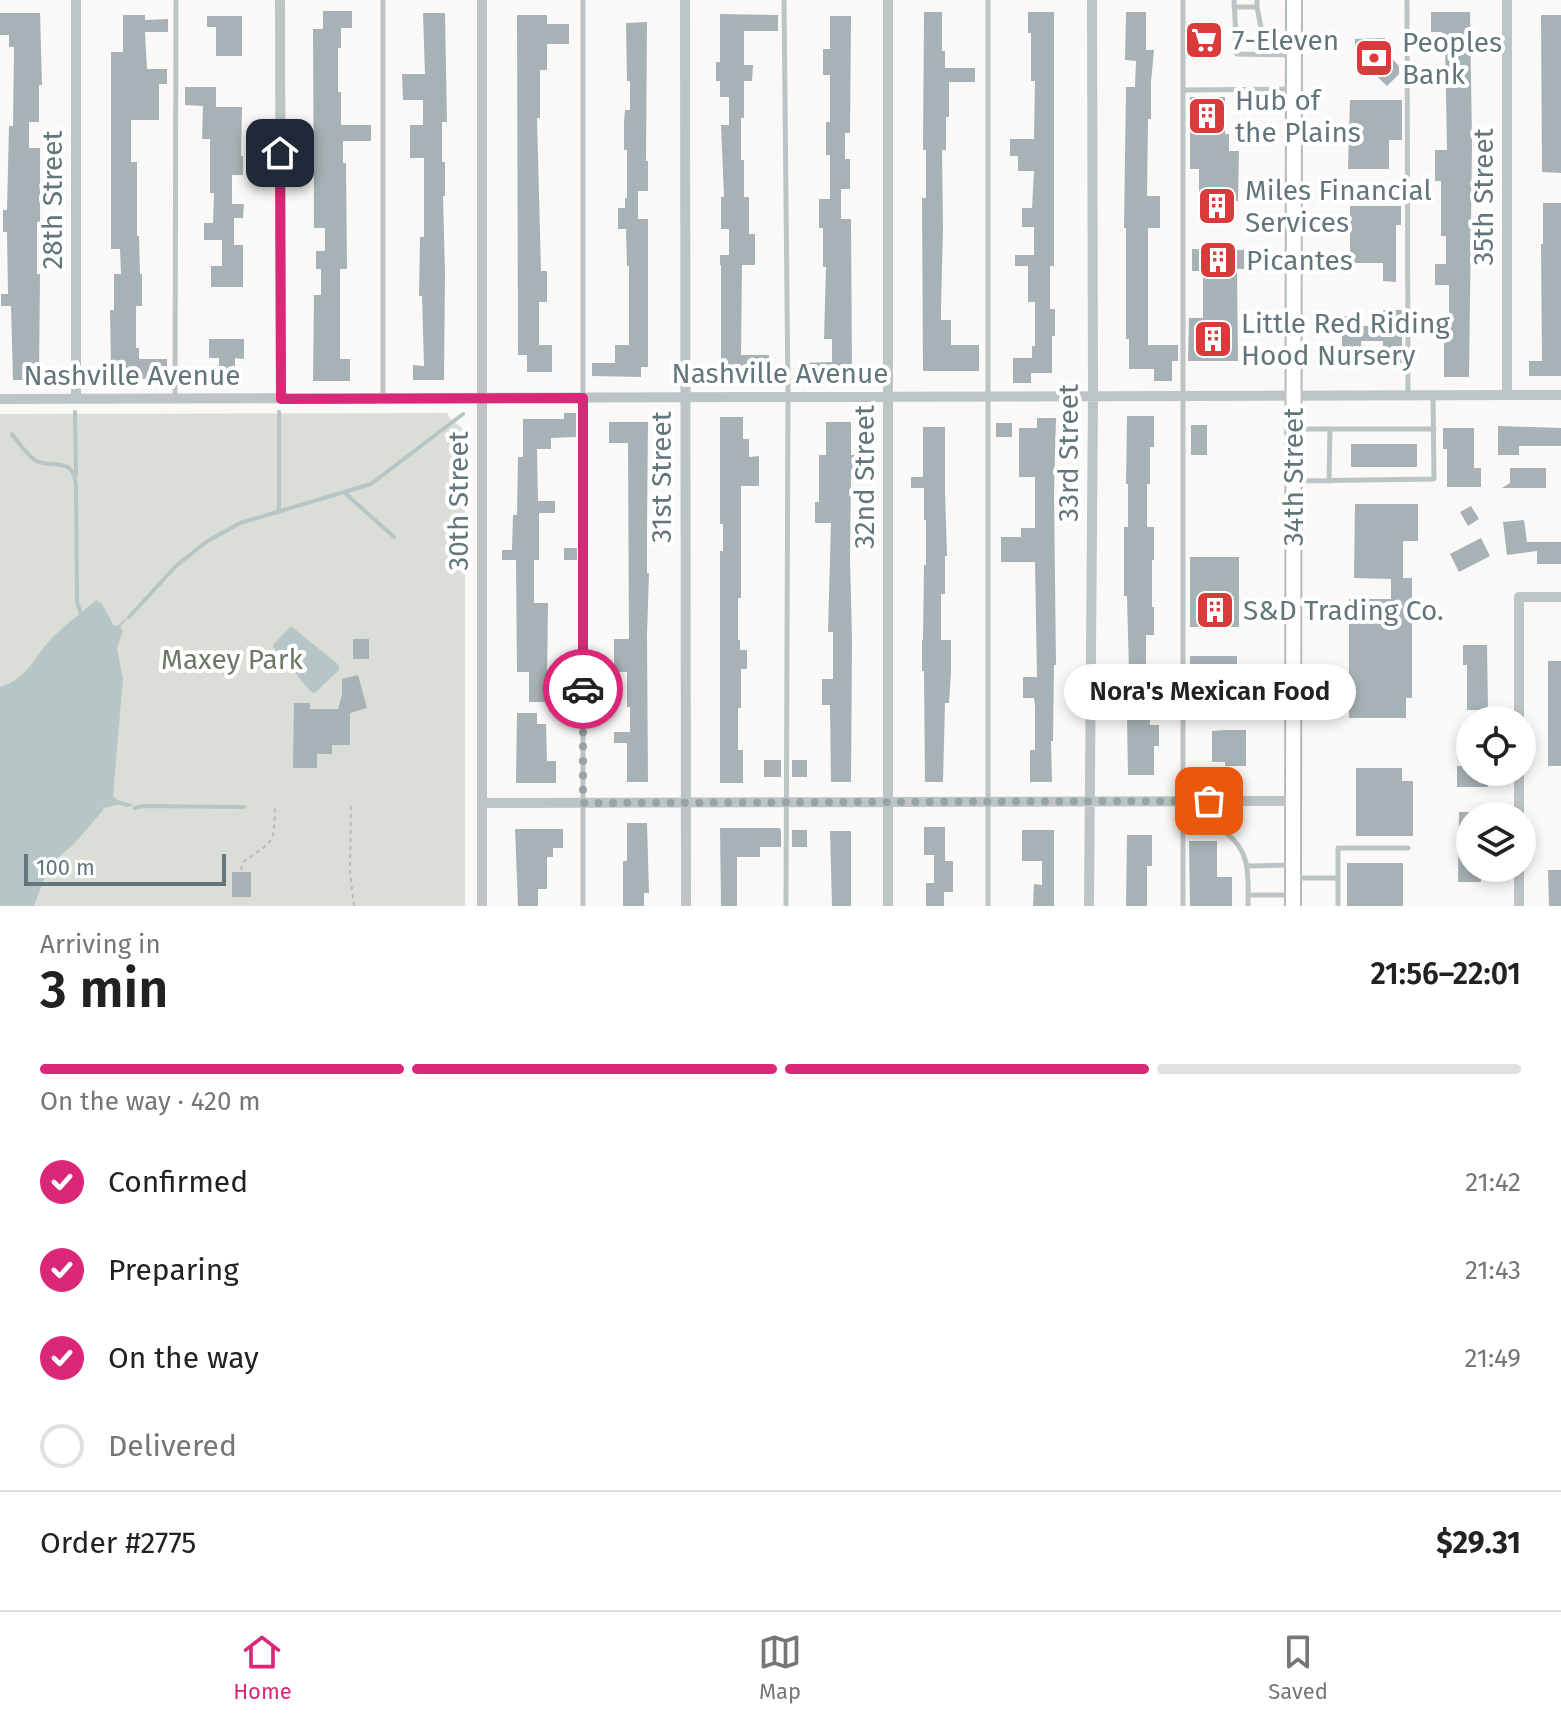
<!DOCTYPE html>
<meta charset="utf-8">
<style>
:root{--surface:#fff;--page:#f2f2f2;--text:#222;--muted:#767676;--line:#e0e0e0;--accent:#db2777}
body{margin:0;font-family:"Fira Sans",sans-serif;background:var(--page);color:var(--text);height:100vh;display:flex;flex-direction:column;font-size:30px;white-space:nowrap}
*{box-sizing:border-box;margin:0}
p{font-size:26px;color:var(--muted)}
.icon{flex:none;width:44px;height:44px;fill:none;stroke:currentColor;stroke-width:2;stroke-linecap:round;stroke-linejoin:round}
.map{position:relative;height:906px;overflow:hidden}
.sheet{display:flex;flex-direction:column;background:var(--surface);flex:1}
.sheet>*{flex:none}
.fabs{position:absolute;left:1456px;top:706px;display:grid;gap:16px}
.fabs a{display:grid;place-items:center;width:80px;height:80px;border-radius:50%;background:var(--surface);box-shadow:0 4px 12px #0003;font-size:40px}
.scale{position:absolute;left:24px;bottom:20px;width:202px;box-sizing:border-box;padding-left:8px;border:4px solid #62767b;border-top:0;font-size:22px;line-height:28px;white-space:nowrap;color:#62767b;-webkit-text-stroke:6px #fff;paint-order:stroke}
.pin{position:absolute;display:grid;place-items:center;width:68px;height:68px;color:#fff;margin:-34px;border-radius:16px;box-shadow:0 4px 12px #0006}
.courier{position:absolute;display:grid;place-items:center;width:80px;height:80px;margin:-40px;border:6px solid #db2777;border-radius:50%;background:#fff;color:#222;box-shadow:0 2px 10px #0007}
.bubble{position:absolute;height:56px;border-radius:28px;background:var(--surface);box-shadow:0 4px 12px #0003;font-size:26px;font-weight:600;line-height:56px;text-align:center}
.headline em{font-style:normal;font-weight:600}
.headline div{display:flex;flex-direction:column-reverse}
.headline{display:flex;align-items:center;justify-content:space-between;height:136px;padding:0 40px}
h1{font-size:52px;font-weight:600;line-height:60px}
.bar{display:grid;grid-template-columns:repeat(4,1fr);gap:12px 8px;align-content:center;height:96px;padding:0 40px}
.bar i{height:10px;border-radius:6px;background:var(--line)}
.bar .active{background:var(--accent)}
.bar p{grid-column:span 4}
.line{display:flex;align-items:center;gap:20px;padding:0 40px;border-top:2px solid var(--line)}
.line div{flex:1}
ol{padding:0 40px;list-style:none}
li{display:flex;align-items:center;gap:24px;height:88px}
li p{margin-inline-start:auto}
li .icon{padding:8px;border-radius:50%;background:var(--accent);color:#fff;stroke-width:4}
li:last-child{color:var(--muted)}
li i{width:44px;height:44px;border:4px solid var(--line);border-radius:50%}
.tab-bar{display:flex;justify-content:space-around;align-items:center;height:112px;border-top:2px solid var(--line);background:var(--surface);font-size:22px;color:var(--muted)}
.tab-bar a{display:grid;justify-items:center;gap:4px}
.tab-bar .active{color:var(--accent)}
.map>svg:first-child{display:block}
.green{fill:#dbded7}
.water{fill:#b6c6c6}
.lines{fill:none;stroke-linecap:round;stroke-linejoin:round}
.stream{stroke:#b6c6c6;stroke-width:4}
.building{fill:#a6b2b5}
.secondary-casing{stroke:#b2babc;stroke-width:18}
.path{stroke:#b8bdbe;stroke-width:2;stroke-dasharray:4 4;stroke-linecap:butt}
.lane{stroke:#bdc4c6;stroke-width:5}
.street{stroke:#bdc4c6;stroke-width:10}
.secondary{stroke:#fff;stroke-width:14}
.done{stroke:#97a4a7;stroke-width:8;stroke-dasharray:0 14.4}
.route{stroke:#db2777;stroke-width:10}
.labels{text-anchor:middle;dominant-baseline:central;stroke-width:8;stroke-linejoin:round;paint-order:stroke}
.poi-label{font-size:28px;fill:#62767b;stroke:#fff;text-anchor:start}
.street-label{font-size:28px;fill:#62767b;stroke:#fff}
.park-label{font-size:28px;fill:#6d7966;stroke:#fff}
</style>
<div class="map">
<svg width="1561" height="906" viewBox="0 0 1561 906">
<rect width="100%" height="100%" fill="#faf9f8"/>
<path class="green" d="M447,413L449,417L465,431V906H0V414Z"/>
<path class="water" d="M96,600L102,604L114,626L119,625L129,615L120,628L123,630L117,648L123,679L113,796C119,804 133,800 136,810H133V806L126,807L122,805H115L110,807L101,808L104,809L74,844L50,864L34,906H0V687C28,679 35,655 53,637C67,623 83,612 96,600Z
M290,627H292L339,665V670L315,693L311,692L273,647V645Z"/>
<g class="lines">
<path class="stream" d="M75,412L76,475
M12,434C19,443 26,454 35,460C53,470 74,455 76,486L77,602L81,614
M346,494L394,537
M277,513L279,508V412
M129,617L176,566L206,542L240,523L371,484L463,414
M135,808L143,806L244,807"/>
</g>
<path class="building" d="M323,11H352V28H341V48H338V92H341V125H371V141H343V163H346L347,269H340V359H350V381H313L314,295H321V269H316V251H325V228H314L313,29H323Z
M924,12H942V51H945V68H975V82H949V117H946V150H942L943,229L941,308V320H951V345H979V371H923L922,198H926V150H923Z
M1028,12H1054V266H1050V309H1055V336H1052V373H1031V383H1013V358H1032V346H1035V302H1028V266H1015V255H1034V227H1022V208H1032L1034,171H1018V156H1010V139H1034L1035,81H1031V33H1028Z
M1126,12H1146V50H1154L1151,82V119H1148L1147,196H1160V228H1148V345H1178V361H1172V381H1154V369H1129V339H1126V228H1124L1126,87H1135L1136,61L1125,60Z
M1431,12H1470L1472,143L1469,377H1444V338H1449V285H1435V264H1446V236H1441V181H1435V150H1447L1445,42H1442V32H1431Z
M0,13H40L42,85H39V122H29V148H40V222H37V274H40L39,380H13L11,306H1V294H8L7,232H3V210H7L9,126H13L14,47H9V35H0Z
M423,13H445L447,122H442V162H445V196H443L445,273L444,380H413V365L424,366L422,296H419L420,237H424V158H410V125H423V100H403L402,74H425Z
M720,14L778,15V31H744V65H753L752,81H744V118H741V160H744V197H749V234H755V265H742L741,355H769V375H721V265H720V255H729V229H721V197H724L721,125H729V97H720V81H716V62H720Z
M123,15H145V20L168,19V32H145L147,69H167V84H159V120H131V162H137V236H139L140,274H142V306H136V348H139V359H167V379H120V369H111L110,310H114V274H121L120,249H111V52H123Z
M517,15H547V24H569V44H547V70H540V118H537L541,271H547V302H539V345H552V372H527V355H518Z
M1541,15H1561V173L1542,172Z
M207,16H242V56H216V27H207Z
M830,16H851L850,133H845V159H850V189H841V219H851L852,377L799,378V363L832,362V339H824L826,267H823V228H819V199H830V155H826V122H830V75H823V49H830Z
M647,22L646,161H648V191H638V219H648V367H641V377L592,376V363H615V345H629V266H627L626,229H618V208H625V198H627V150H624V123L625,110H630V81H627L626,23Z
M1190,22H1218V58H1190Z
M1385,38V51L1399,66V74L1387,86L1368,68H1355V39Z
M185,87H216V107H242L241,156H243V175H232V204H244L243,218H234V245H243V287H211V266H222V240H204V223H213L214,193H210V139H202L203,106L185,105Z
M1190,97H1225V134H1229V151H1239L1238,201H1236V211H1199V169H1190Z
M1350,100H1402V140H1389V169H1348Z
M1543,203H1561V376H1529V361H1542L1541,244H1543Z
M1350,206H1401V225H1396V282L1383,281V263H1350Z
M1192,249L1244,250V269H1237L1238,361H1188L1189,318H1203V271H1192Z
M1383,310H1402V363H1383V341H1361V350H1342V316H1362V326H1383Z
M209,339H244V359L235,358V378H219V358H209Z
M564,413H576V437L551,438V449H537L538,501H555V513H539V560H534V603H548L547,682H562V702H529V672H517L516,560H502V550H512L513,515H517L518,457H523V419H564Z
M1127,416H1154V447H1150V484H1147V527H1154V560H1152V607H1154V635H1146V678H1150V725H1159V746H1154V775H1128L1127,715H1129V672L1127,596H1124V527H1128V484H1126Z
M720,417H743V439H749V457L759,456V486H741V598H738V640H740V650H747V669H741V708H738V750H743V783H720V551H723V524H720Z
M1037,418H1056L1054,492L1056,665H1054L1053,741H1051L1052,782H1030V750H1035V707L1034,698H1023V677H1037L1035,562H1001V537H1021V528H1035V477H1019V428H1037Z
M609,422H648L647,530V573H649L647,634L648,782H627V743H614V732H630V707H627V672H614V639H629L628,443H609Z
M826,422H851V455H854V477H851L850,557L852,640L851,782H831L830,705H822V679H833V632H828L831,523H815V502H819V455H826Z
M996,423H1012V437H996Z
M1191,425H1207V455H1191Z
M1498,426L1561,428V446H1519V455H1498Z
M923,427H945V492L947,556H945V594H941V640H951V673L949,703H945L943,782H925L924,671H922V640H923L924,565H926V520H924V488H911V477H923Z
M1443,428H1474V468H1481V487H1447V449H1443Z
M1351,444H1417V467H1351Z
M1510,468H1546V488H1502L1510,483Z
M1355,504H1418V541H1403V578H1412V698H1406V718H1349V599H1391V579L1354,578Z
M1471,506L1479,519L1468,526L1460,512Z
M1524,520L1527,542H1561V564H1537V551L1507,555L1503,522Z
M1481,538L1490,556L1459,572L1450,554Z
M564,548H577V560H564Z
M1190,557H1239V627H1190Z
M353,639H369V659H353Z
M1463,645H1487L1488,710H1467V665H1463Z
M1190,656H1237V680H1190Z
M1548,661H1561V766H1548Z
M358,675L367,708L350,713V745H332V754H317V768H293L294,703H310V709H338L342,695V679Z
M517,713H537V724H546L547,761H556V783H516Z
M1225,730H1246V766H1225V762H1212V731Z
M764,760H781V777H764Z
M792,760H807V777H792Z
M1457,766H1470V772H1488V787H1457Z
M1356,768H1402V781H1413V836H1356Z
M1459,812H1470V868H1481V882H1458Z
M627,823H647L649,893H644V906H623V861H627Z
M924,827H945V861H953V892H944V906H926V883H934V855H924Z
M720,828H779L781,830V847H760V857H737V906H721Z
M515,829H563V848H553V857H547V889H538V906H518Z
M792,830H807V847H792Z
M1022,830H1054V906H1033L1034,884L1042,885V861H1022Z
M830,831H851V906H832Z
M1127,835H1152V866H1147V906H1126Z
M1189,841H1217V877H1232V906H1190Z
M1347,863H1403V906H1347Z
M1548,870H1561V906H1549Z
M232,872H251V897H232Z"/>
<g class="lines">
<defs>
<path id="secondary" d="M1293,906L1294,0"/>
</defs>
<use href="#secondary" class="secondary-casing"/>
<path class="path" d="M351,806L350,872L354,906
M241,870L243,862C274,839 274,847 275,806"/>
<path class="lane" d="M383,0V397
M583,0V906
M784,0L788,397L786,906
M1234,0L1237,54L1293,55
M1407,0L1408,395
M1234,7H1257V0
M1257,7L1261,28L1259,54
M1183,90L1292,89
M175,399L176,0
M1295,429H1434
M1294,481L1434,479L1433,397
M1329,481L1330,430
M1209,801V824C1215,828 1221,829 1226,833C1252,852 1248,878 1248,906
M1248,866L1291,865
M1294,878H1338
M1248,895H1291
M988,906V0
M1183,906V0
M1338,906V848H1408"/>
<path class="street" d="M76,0V399
M280,0L281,399
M685,0L686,906
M1507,0V395
M0,399L1561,395
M1519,720V597H1561
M1519,772V816
M482,803L1294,801
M1519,868V906
M482,906V0
M888,906V0
M1089,906L1093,397L1092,0"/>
<use href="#secondary" class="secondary"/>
</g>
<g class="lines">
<path class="done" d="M583,689V803L1209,801"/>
<path class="route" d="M280,153L281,399L583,398V689"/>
</g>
<defs>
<symbol id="supermarket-square" viewBox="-11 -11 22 22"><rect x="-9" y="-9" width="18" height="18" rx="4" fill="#d83b3a" stroke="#fff"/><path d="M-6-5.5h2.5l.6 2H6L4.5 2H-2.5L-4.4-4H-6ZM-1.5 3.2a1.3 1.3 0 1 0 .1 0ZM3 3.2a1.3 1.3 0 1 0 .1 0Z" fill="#fff"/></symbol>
<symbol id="bank-square" viewBox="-11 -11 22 22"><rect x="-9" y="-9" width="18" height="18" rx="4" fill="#d83b3a" stroke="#fff"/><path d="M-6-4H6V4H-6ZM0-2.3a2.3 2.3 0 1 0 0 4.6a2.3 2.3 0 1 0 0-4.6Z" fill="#fff"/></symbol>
<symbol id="building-square" viewBox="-11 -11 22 22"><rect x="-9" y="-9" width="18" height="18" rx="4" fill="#d83b3a" stroke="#fff"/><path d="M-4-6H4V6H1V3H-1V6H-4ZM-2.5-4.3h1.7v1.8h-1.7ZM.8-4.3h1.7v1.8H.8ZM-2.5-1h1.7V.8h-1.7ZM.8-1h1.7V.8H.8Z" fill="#fff"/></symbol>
</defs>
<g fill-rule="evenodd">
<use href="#supermarket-square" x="1182" y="18" width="44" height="44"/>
<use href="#bank-square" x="1352" y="36" width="44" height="44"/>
<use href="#building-square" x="1185" y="94" width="44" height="44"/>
<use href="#building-square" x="1195" y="184" width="44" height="44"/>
<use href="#building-square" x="1196" y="238" width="44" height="44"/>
<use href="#building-square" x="1191" y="317" width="44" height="44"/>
<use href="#building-square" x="1193" y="588" width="44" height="44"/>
</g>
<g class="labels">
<g class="poi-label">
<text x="1232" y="40">7-Eleven</text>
<text x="1402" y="42">Peoples<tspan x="1402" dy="32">Bank</tspan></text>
<text x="1235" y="100">Hub of<tspan x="1235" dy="32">the Plains</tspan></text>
<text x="1245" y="190">Miles Financial<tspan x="1245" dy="32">Services</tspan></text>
<text x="1246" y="260">Picantes</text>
<text x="1241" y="323">Little Red Riding<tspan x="1241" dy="32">Hood Nursery</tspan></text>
<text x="1243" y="610">S&amp;D Trading Co.</text>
</g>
<g class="street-label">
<text transform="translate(1483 197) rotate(-90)">35th Street</text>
<text transform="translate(52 200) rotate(-90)">28th Street</text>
<text x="780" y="373">Nashville Avenue</text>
<text x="132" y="375">Nashville Avenue</text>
<text transform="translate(1068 453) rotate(-90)">33rd Street</text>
<text transform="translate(661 477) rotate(-90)">31st Street</text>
<text transform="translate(864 477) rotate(-90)">32nd Street</text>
<text transform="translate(1293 477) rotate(-90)">34th Street</text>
<text transform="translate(458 501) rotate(-90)">30th Street</text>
</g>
<g class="park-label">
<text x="232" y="659">Maxey Park</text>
</g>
</g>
</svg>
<div class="fabs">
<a><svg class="icon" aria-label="locate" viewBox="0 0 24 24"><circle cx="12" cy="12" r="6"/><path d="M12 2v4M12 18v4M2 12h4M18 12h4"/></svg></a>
<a><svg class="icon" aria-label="layers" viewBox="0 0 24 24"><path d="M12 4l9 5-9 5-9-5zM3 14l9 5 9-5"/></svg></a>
</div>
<div class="scale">100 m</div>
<div class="pin" style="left:1209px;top:801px;background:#ea580c"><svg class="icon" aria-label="bag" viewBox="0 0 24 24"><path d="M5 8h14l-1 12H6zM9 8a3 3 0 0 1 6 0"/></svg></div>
<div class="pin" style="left:280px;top:153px;background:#1f2937"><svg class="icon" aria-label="home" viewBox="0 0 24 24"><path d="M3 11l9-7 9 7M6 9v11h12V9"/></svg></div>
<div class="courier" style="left:583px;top:689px"><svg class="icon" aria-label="car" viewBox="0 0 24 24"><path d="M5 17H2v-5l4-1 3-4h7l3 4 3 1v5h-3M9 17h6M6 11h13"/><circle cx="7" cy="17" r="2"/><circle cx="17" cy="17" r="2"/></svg></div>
<div class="bubble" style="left:1064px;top:664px;width:292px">Nora's Mexican Food</div>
</div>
<section class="sheet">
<div class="headline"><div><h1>3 min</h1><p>Arriving in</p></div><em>21:56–22:01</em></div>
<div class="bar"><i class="active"></i><i class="active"></i><i class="active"></i><i></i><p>On the way · 420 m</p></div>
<ol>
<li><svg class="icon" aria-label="check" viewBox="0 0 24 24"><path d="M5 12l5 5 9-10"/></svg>Confirmed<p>21:42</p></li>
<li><svg class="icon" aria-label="check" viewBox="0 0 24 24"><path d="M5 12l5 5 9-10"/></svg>Preparing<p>21:43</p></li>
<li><svg class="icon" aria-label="check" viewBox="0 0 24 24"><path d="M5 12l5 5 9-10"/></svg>On the way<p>21:49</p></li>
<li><i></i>Delivered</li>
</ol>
<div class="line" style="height:104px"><div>Order #2775</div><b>$29.31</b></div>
</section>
<nav class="tab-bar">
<a class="active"><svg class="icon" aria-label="home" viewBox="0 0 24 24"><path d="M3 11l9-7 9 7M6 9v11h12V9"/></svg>Home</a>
<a><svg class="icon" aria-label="map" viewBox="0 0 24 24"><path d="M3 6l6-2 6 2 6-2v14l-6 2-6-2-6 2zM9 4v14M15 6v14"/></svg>Map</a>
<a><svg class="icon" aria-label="saved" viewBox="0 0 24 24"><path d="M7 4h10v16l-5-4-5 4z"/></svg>Saved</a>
</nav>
